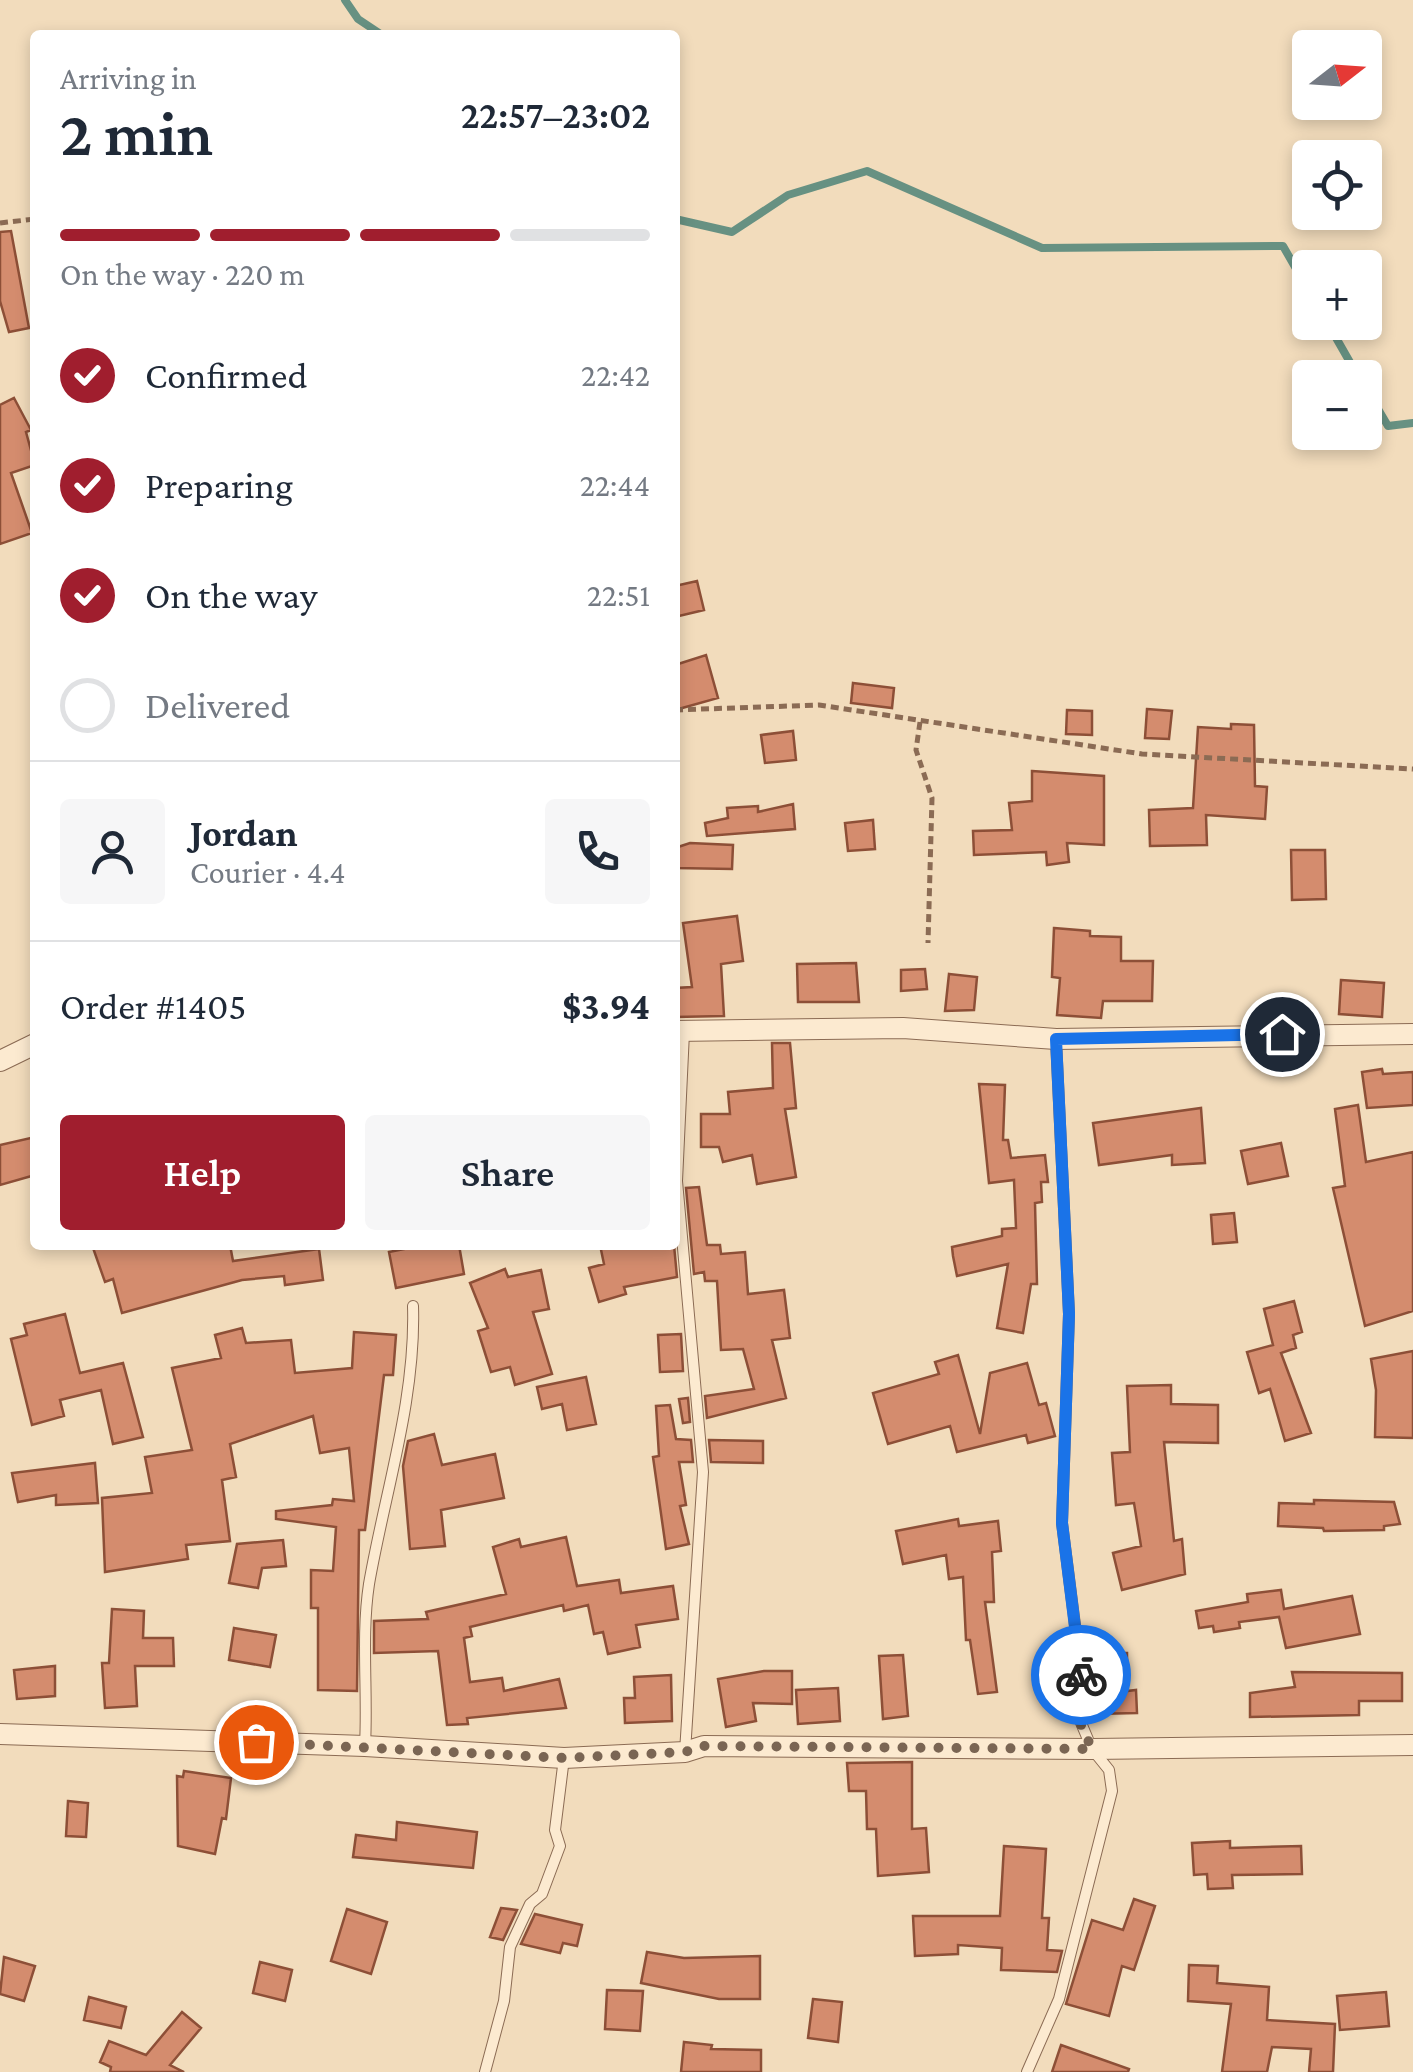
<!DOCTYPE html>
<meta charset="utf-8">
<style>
:root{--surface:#fff;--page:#f6f6f7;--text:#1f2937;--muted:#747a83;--line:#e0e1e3;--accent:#a01e2e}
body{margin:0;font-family:"Crimson Pro",serif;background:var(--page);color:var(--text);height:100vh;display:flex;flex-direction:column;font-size:38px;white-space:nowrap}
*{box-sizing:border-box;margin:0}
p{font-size:32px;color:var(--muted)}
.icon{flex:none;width:55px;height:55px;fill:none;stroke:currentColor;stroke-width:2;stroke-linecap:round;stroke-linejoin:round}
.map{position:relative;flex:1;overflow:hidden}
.side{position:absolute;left:30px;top:30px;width:650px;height:1220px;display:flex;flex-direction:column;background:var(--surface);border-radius:10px;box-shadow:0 5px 15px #0003}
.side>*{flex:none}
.needle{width:65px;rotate:73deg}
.controls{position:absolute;left:1292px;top:30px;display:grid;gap:20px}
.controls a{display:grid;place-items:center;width:90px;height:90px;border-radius:10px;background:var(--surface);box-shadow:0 5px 15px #0003;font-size:50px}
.pin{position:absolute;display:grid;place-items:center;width:85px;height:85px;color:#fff;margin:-42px;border:5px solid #fff;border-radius:50%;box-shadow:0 2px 10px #0007}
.courier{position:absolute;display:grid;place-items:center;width:100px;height:100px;margin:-50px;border:8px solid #1a73e8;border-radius:50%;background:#fff;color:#222;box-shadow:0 2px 12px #0007}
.head em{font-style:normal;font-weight:600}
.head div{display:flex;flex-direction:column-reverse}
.head{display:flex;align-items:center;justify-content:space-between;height:170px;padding:0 30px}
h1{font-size:65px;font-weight:600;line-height:75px}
.bar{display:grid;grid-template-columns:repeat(4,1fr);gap:15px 10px;align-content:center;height:120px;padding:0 30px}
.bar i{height:12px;border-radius:8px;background:var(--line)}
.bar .current{background:var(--accent)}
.bar p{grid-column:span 4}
.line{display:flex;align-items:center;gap:25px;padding:0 30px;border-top:2px solid var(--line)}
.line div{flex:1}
.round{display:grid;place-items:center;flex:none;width:105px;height:105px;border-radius:10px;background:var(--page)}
ol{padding:0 30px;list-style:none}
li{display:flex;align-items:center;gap:30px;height:110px}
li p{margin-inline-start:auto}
li .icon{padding:10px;border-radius:50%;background:var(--accent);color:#fff;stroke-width:4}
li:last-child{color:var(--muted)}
li i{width:55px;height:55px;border:5px solid var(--line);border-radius:50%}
.action{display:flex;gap:20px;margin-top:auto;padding:20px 30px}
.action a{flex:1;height:115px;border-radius:10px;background:var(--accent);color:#fff;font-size:40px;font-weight:600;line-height:115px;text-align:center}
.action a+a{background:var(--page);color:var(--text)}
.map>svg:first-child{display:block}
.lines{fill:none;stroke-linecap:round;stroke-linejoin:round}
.stream{stroke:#679182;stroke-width:8}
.building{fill:#d48c6e;stroke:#8d4f37;stroke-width:2.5}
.lane-casing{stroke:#8b6b54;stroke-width:12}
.street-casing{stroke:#8b6b54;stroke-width:22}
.path{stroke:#8b6b54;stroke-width:5;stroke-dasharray:8 5;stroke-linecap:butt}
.lane{stroke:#fcead0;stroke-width:10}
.street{stroke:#fcead0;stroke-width:20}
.done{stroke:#7a6553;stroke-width:10;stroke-dasharray:0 18}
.route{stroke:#1a73e8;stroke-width:12}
</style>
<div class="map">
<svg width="1413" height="2072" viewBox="0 0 1413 2072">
<rect width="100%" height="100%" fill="#f2dcbc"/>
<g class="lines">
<path class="stream" d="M345,0L358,19L382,35
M675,219L732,232L788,195L867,171L1042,248L1283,246L1310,293
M1327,322L1359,378
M1365,387L1388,426L1413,423"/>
</g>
<path class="building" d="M11,231L29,328L9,332L0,301V232Z
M14,398L31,430L26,432L35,465L11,473L32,533L0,544V405Z
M697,581L704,610L679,616L675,586Z
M706,655L718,698L675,710V665Z
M853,683L894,688L892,708L851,703Z
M1147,709L1172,711L1169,739L1145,738Z
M1067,710L1092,711V735L1066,734Z
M1231,724L1254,725L1255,786L1267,787L1265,819L1206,815L1207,845L1150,846L1149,810L1193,808L1198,727L1231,729Z
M793,731L796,760L765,763L761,735Z
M1032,771L1104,776V845L1067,843L1069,862L1047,865L1046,852L974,855L973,831L1012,830L1009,803L1032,801Z
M793,804L795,829L707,836L705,823L728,818L727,808L758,806V812Z
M873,820L875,849L848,851L845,823Z
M690,843L733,845L732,869L675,868V848Z
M1291,850H1325L1326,899L1292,900Z
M737,916L743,961L721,964L724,1016L675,1017V988L692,987L683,923Z
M1054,928L1090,931V936L1121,937V961H1153L1152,1001H1103L1101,1018L1057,1015L1060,978L1052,977Z
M856,963L859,1002H798L797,964Z
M925,969L927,989L901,991V970Z
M949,974L977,977L974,1010L945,1011Z
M1341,980L1384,983L1382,1017L1339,1014Z
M772,1043H790L796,1108L785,1109L796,1177L757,1184L752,1155L723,1162L719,1147H701V1114H730L728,1092L773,1088Z
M1382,1069L1383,1074L1413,1072V1105L1367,1108L1362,1072Z
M979,1084L1005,1085L1003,1140H1008L1011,1158L1045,1155L1048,1182H1041L1042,1202L1035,1203L1037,1284H1031L1023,1333L997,1328L1008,1264L957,1276L953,1256L952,1247L1002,1236V1229L1016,1228L1014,1180L989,1183Z
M1358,1105L1366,1162L1413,1152V1311L1365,1326L1333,1188L1345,1186L1335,1109Z
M1201,1108L1205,1163L1172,1165V1155L1099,1165L1093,1123Z
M35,1137V1175L0,1185V1145Z
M1281,1143L1288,1176L1248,1184L1241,1151Z
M699,1187L707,1245H720L721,1254L745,1252L748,1294L784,1290L790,1338L772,1340L786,1398L707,1418L705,1396L754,1389L743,1349L721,1350L717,1281H705L704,1272L694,1274L686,1188Z
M1234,1213L1237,1242L1213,1244L1211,1215Z
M92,1245H230L233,1261L319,1249L323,1280L285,1285L284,1276L242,1280L122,1313L113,1279L105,1282Z
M424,1245H459L464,1274L396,1288L389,1252Z
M600,1245H674L677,1277L624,1287L626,1294L599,1302L589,1268L604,1264Z
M505,1269L508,1277L541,1270L549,1309L533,1312L552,1374L515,1385L510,1367L491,1372L478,1331L488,1328L470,1283Z
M1294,1301L1302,1332L1293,1335L1296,1348L1281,1353L1311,1433L1285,1441L1270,1389L1259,1393L1247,1352L1273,1345L1264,1309Z
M65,1314L80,1373L123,1363L143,1437L113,1444L101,1390L60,1400L64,1416L32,1425L11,1339L27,1335L24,1324Z
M242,1328L246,1343L291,1340L295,1373L352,1368L354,1332L396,1335L393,1375H384L365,1530H359L357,1691L318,1690V1608H311V1570L333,1571L336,1527L276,1519V1511L332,1505L333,1499L354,1501L349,1448L320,1453L313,1416L230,1444L236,1477L222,1480L230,1541L186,1545L188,1559L105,1572L102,1498L152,1493L145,1457L192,1450L172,1368L221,1358L215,1335Z
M681,1334L683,1371L660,1372L658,1335Z
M1413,1351V1438L1375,1437L1376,1390L1371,1359Z
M958,1355L980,1434L990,1373L1027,1363L1039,1405L1046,1403L1055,1436L1028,1443L1026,1435L957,1452L950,1426L888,1444L873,1393L939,1374L935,1362Z
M586,1377L596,1424L567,1430L562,1404L542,1409L537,1387Z
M1171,1385V1404L1218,1405V1443L1164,1442L1174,1541L1182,1539L1185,1574L1122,1590L1113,1553L1141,1546L1134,1503L1116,1505L1112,1453L1130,1452L1127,1386Z
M688,1398L690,1422L683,1423L679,1399Z
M670,1405L676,1439L691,1440L693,1462H679L686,1505L680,1506L689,1544L666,1549L653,1457L659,1456L656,1406Z
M434,1434L442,1465L495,1454L504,1498L441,1510L445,1546L410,1549L403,1466L408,1441Z
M709,1440L763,1441V1463L711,1462Z
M95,1463L98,1503L56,1505V1495L18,1502L12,1473Z
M1314,1500L1394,1502L1400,1524L1384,1526V1530L1324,1531L1323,1528L1278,1526L1279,1503L1314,1504Z
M958,1519L959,1526L998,1521L1001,1551L992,1552L994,1602H985L997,1692L978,1694L970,1640H966L963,1577L949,1579L946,1555L903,1564L896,1531Z
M566,1537L577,1586L619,1580L621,1593L673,1586L678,1619L636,1625L640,1647L608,1654L603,1632L594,1634L588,1605L564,1611L563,1605L470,1627L472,1636L464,1638L470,1682L502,1678L504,1691L559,1679L566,1708L467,1718L468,1724L447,1725L438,1651L374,1653V1621L428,1619L426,1612L506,1594L493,1547L519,1539L521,1547Z
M283,1540L286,1566L262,1568L258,1588L229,1583L237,1544Z
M1281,1590L1284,1609L1352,1596L1360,1634L1286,1648L1279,1617L1239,1622L1240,1628L1214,1632L1213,1626L1199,1628L1196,1611L1248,1602L1247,1594Z
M112,1609L144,1611L143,1638H173L174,1666H135L137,1706L105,1708L102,1663H109Z
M234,1628L276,1635L270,1667L229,1660Z
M1106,1653H1127V1691L1136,1690L1137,1713L1094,1714L1093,1692L1106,1691Z
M903,1655L908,1716L883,1719L879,1656Z
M55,1666V1696L17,1699L14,1670Z
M764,1671H792V1704L753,1703L756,1721L726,1727L718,1679Z
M1292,1672L1402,1673V1701H1359V1715L1250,1717V1693L1295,1687Z
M671,1675L672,1721L625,1723L624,1698H635L634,1677Z
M838,1688L840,1721L798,1724L796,1690Z
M912,1762V1829L926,1828L929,1872L878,1876L876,1829H867L866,1791H849L847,1763Z
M184,1771L231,1778L226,1819L222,1818L215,1854L178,1846L177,1776L183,1777Z
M68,1801L88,1803L86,1837L66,1836Z
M397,1822L477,1832L473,1868L353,1857L356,1835L396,1840Z
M1230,1841V1848L1301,1846L1302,1874L1232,1875L1233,1888L1208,1889L1207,1874L1194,1875L1192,1843Z
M1004,1846L1046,1849L1042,1918H1049L1047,1950L1062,1951L1057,1972L1001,1970L1002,1948L958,1945V1954L915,1956L913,1916H1000Z
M1134,1899L1155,1906L1134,1970L1122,1966L1109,2016L1066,2004L1092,1920L1123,1930Z
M501,1908L517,1910L503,1940L490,1937Z
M347,1909L387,1922L371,1974L331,1961Z
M535,1914L582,1925L577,1946L563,1943L560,1953L521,1944Z
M647,1952L684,1958L760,1956V1999H719L641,1983Z
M4,1957L35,1966L24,2001L0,1994Z
M260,1962L292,1970L285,2001L253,1993Z
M1189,1965L1218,1966L1217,1983L1269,1987L1267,2020L1335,2024L1333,2072H1309L1311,2049L1272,2047L1267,2072H1222L1231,2004L1188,2001Z
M607,1990L643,1991L640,2031L605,2029Z
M1386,1992L1389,2026L1340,2030L1337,1996Z
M89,1997L126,2007L121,2028L84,2020Z
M813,1999L842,2002L838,2042L808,2038Z
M182,2012L201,2028L170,2065L184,2072H110L111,2067L100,2062L109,2041L146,2055Z
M684,2042L712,2045L711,2049L761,2050V2072H681Z
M1061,2045L1129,2069L1128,2072H1052Z"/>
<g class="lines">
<defs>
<path id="lane" d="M684,1032L677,1181L703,1472L685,1752
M365,1745C368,1693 361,1636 369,1584C385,1492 416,1399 413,1306
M485,2072L504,2001L510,1947L530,1904L542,1894L560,1846L555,1830L564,1758
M1027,2072L1059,1999L1112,1791L1109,1770L1092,1749L1079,1718L1082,1680L1062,1523L1069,1314L1056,1040"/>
<path id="street" d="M675,1031L903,1028L1056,1039L1413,1034
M0,1061L35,1044
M0,1734L365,1746L564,1758L685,1752L704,1746L1092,1749L1413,1745"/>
</defs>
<use href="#lane" class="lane-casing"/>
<use href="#street" class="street-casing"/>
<path class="path" d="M0,223L35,219
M675,710L819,705L1142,754L1413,769
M920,722L916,750L932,798L928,943"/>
<use href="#lane" class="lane"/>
<use href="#street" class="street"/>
</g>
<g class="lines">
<path class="done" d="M256,1742L564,1758L685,1752L704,1746L1092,1749L1078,1718L1081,1675"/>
<path class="route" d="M1081,1675L1062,1523L1069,1314L1056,1039L1282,1034"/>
</g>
</svg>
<div class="controls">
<a><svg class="needle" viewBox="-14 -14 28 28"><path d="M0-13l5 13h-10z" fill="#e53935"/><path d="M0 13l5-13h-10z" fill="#747a83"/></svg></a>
<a><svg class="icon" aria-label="locate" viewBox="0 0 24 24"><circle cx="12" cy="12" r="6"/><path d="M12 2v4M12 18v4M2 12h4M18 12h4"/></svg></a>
<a>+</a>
<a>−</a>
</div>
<div class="pin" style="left:256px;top:1742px;background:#ea580c"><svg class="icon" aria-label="bag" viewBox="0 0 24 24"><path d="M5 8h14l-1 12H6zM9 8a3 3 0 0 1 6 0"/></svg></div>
<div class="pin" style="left:1282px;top:1034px;background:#1f2937"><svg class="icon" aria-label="home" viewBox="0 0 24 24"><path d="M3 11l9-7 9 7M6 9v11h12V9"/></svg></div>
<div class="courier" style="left:1081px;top:1675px"><svg class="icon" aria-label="bike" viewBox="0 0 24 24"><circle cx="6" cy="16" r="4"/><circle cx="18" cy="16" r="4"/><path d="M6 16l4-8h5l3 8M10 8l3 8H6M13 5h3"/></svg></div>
<section class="side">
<div class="head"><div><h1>2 min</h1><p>Arriving in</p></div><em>22:57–23:02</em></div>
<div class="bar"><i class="current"></i><i class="current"></i><i class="current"></i><i></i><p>On the way · 220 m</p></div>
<ol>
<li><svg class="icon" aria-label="check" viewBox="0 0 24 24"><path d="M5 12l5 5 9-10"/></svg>Confirmed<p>22:42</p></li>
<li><svg class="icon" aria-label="check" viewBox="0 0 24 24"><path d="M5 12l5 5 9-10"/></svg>Preparing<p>22:44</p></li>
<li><svg class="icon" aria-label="check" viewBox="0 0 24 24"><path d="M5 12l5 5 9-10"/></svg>On the way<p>22:51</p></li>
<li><i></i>Delivered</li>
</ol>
<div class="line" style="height:180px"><a class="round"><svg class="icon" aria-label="person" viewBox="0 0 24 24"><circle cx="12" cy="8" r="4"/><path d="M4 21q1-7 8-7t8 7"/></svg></a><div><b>Jordan</b><p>Courier · 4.4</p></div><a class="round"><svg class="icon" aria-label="phone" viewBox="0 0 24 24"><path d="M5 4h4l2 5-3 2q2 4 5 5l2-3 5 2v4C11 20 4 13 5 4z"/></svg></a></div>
<div class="line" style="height:130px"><div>Order #1405</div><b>$3.94</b></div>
<div class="action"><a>Help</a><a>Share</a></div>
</section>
</div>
